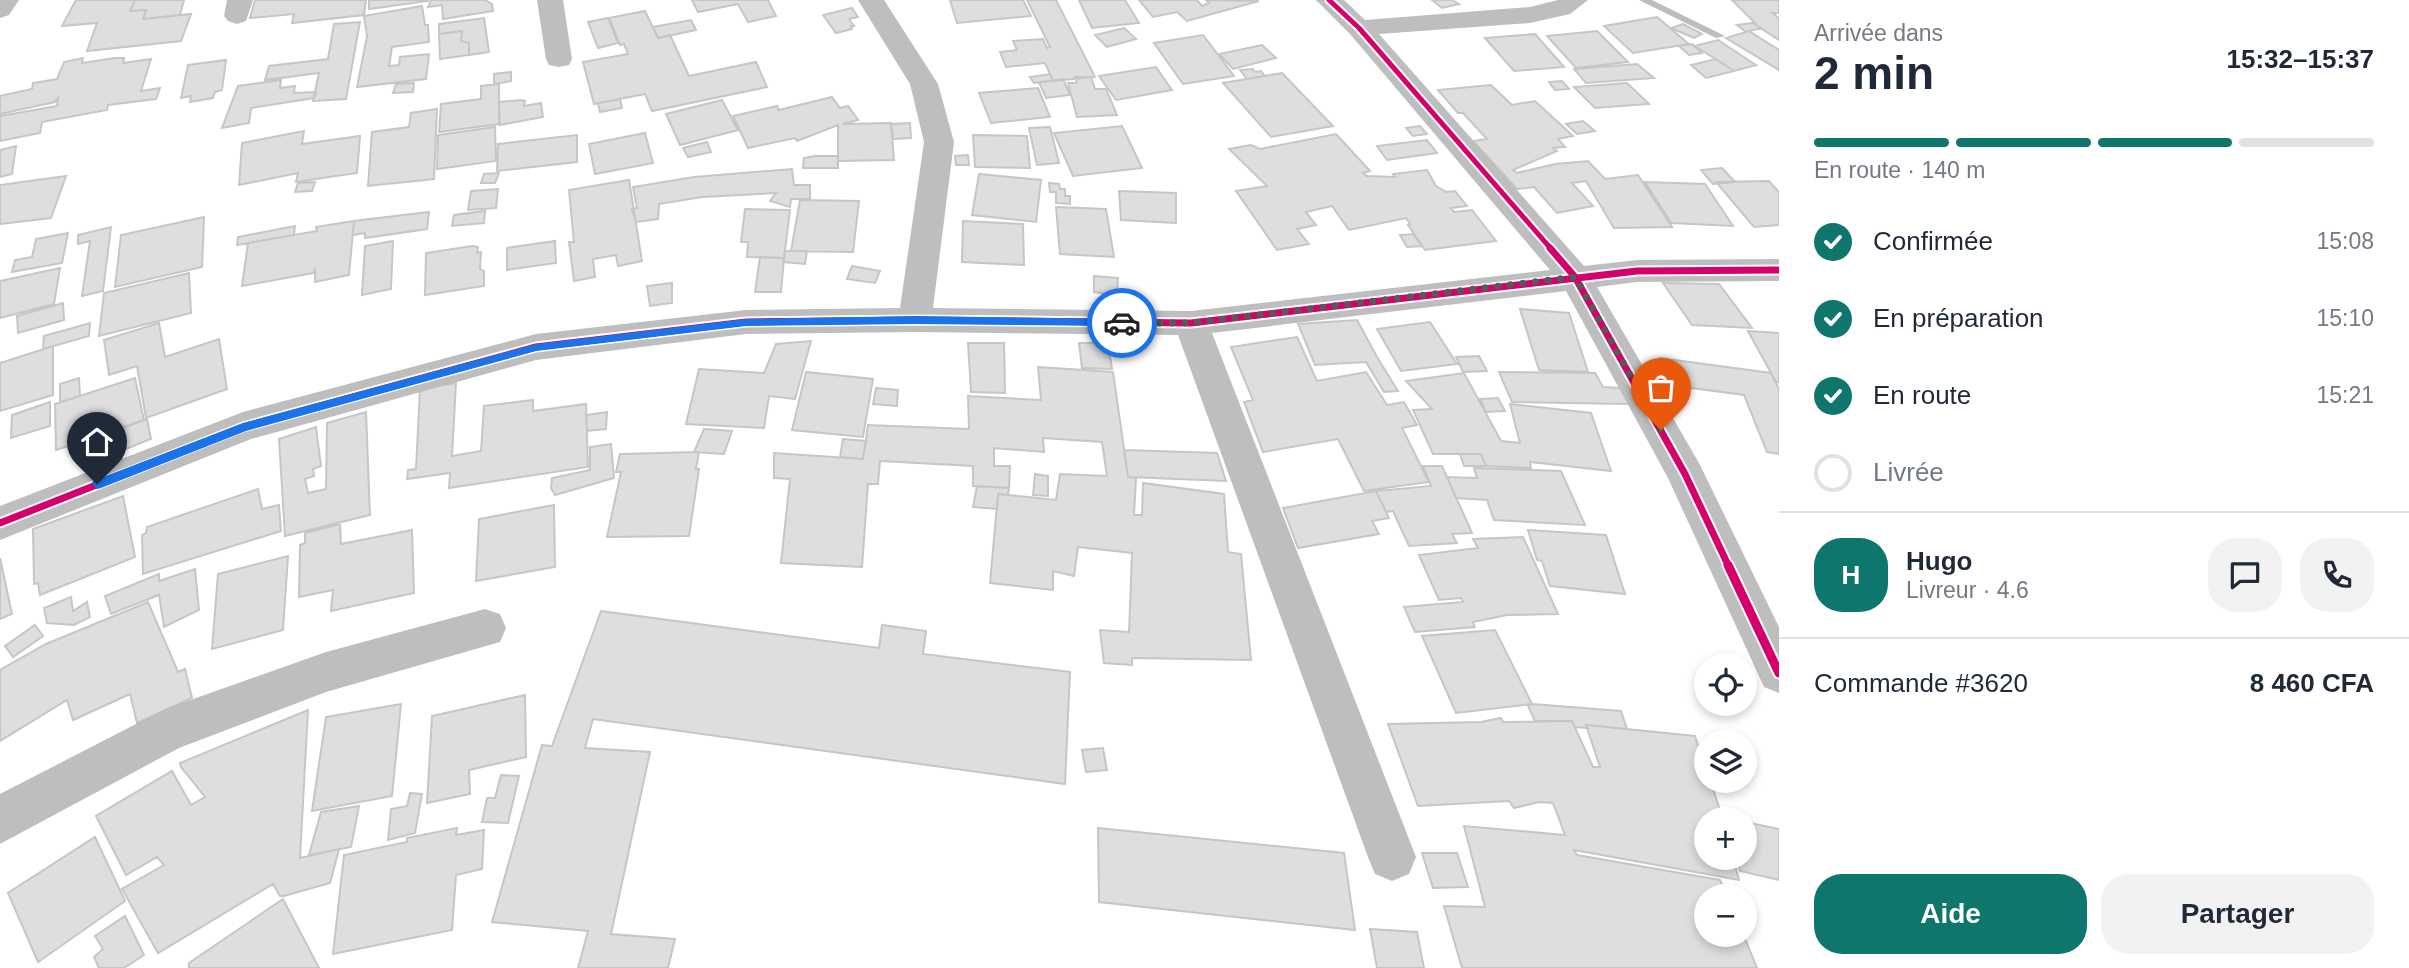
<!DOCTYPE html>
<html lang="fr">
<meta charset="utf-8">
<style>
:root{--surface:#fff;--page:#f2f2f3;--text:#1f2937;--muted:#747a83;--line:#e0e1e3;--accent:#0f766e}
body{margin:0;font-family:Arial,sans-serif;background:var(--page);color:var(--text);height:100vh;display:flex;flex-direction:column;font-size:26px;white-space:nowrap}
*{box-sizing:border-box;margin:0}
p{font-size:23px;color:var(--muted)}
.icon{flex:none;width:38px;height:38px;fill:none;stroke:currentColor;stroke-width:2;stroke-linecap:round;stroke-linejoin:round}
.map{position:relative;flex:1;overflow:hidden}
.sheet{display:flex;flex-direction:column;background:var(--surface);width:630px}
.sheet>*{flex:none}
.tools{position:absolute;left:1694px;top:653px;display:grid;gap:14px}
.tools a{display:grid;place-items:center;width:63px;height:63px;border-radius:50%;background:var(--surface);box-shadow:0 4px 10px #0003;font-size:35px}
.pin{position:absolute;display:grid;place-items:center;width:60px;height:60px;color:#fff;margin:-72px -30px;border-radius:50% 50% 50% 0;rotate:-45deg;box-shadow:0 0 7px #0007}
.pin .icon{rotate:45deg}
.courier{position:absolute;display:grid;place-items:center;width:70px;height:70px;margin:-35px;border:5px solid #1a73e8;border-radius:50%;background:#fff;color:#222;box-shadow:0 2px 9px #0007}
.headline em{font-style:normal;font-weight:600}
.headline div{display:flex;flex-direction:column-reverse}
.headline{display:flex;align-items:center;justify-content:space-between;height:119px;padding:0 35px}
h1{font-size:46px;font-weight:600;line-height:52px}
.bar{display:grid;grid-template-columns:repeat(4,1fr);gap:10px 7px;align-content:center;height:84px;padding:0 35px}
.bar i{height:9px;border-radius:5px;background:var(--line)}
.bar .active{background:var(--accent)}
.bar p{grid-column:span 4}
.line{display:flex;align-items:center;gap:18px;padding:0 35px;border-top:2px solid var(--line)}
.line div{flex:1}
.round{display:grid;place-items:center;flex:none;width:74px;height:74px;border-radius:28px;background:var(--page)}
ol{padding:0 35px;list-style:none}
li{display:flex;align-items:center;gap:21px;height:77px}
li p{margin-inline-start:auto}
li .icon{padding:7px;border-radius:50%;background:var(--accent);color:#fff;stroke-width:4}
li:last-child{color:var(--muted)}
li i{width:38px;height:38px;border:4px solid var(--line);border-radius:50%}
.button{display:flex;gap:14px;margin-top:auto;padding:14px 35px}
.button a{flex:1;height:80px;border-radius:28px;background:var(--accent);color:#fff;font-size:28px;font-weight:600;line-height:80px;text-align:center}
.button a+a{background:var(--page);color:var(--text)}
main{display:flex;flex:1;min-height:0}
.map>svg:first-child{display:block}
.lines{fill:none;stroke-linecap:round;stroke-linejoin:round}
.stream{fill:#bdbdbd;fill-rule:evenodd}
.building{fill:#dedede;stroke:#c6c6c6;stroke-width:2}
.street{fill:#bebebe;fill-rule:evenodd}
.cycleway-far2-casing{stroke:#fff;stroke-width:9}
.cycleway-far1-casing{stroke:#fff;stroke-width:11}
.cycleway-casing{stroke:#fff;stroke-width:13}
.cycleway-far2{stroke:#d6006c;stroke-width:5}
.cycleway-far1{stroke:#d6006c;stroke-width:7}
.cycleway{stroke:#d6006c;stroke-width:9}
.route{fill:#1a73e8}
.done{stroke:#595959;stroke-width:7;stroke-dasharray:0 12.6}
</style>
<main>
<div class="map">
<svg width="1779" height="968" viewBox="0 0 1779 968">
<rect width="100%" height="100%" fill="#fff"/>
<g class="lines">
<path class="stream" d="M1639,0H1652L1725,36L1716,38Z"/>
</g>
<path class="building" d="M76,0H135L130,11L146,10L143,19L191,14L181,41L87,51L97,23L62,26Z
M135,0H184L180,15L143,19L146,10L130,11Z
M255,0H366L364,15L292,23L294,14L250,18Z
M369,0H428V1L369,9Z
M431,0H485L492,4L493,11L443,19L442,5L428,7Z
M692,0H768L776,16L748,22L738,4L698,12Z
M950,0H1023L1031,16L957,23Z
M1027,0H1056L1095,77L1053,81L1045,63L1006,67L1000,52L1017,50L1013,41L1043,39L1047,48L1050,47Z
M1079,0H1125L1139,23L1092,28Z
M1139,0H1197L1202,6L1209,3L1206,0L1259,1L1187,21L1177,12L1153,17Z
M1432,0H1452L1459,4L1442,8Z
M1732,0H1779V13H1773L1779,19V40L1753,23H1755Z
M422,6L425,25H428L429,42L392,47L389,66L399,65L400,57L429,54L426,79L357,87L367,36L364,16Z
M852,8L858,17L849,19L854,26H851L852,29L836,33L823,15Z
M645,11L658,38L670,35L689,76L756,62L767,87L652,111L645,94L594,104L583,62L628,54L624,44L620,45L609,18Z
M1657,17L1689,44L1633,53L1604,26Z
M484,18L489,52L469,55V43L461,41L462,31L439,34V24Z
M608,18L618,43L598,48L588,22Z
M691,20L696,30L658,38L653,27Z
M360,22L346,99L313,101L319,73L265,80L269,66L328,59L334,24Z
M1753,23L1761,28L1746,32L1737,25Z
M1683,24L1702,34L1694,38L1671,28Z
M1124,28L1136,39L1107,47L1095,35Z
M462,31L461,41L469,43V55L440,59L439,34Z
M1597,31L1628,62L1576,68L1547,36Z
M1749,31L1779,50V70L1726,38Z
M1535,34L1564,67L1514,71L1485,38Z
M1203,35L1234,76L1183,84L1154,43Z
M1718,40L1756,65L1734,71L1695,46Z
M1692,44L1702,53L1689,55L1679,46Z
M1262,45L1276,58L1233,69L1219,54Z
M83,58L82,63L115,58H124L123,63L151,59L141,91L160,88L156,99L108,105L107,110L42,122L40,133L0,141V116L57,106L58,98L55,102L0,114V96L32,89L33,83L57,79L64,62Z
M1716,59L1734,71L1706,78L1691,65Z
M226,60L222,90L215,92L213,98L190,102L191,96L181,98L188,65Z
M1637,64L1654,78L1586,83L1574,69Z
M1156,67L1172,90L1116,100L1099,76Z
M1253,69L1255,72L1261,71L1265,76L1247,79L1240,70Z
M511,72V81L494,84V74Z
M1282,73L1333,126L1271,137L1223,83Z
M1050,74L1053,81L1034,83L1030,77Z
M1075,77H1091L1095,89H1106L1117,115L1077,117L1068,83H1077Z
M1063,79L1070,95L1046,98L1039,82Z
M281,80L280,88L295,86L294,93L316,92L314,98L251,108L249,123L222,128L238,86Z
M1562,81L1569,89L1555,90L1549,82Z
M414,83L413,92L393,93L396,84Z
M1627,83L1649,104L1595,108L1574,87Z
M499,84V124L439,132L441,104L481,99V86Z
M1491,85L1512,105L1535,101L1573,136L1558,139L1565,147L1553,148L1557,151L1513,170L1517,173L1555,164L1588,161L1605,179L1638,175L1672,227L1614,228L1586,181L1572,183L1593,206L1557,213L1534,187L1517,189L1473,141L1487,139L1463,113H1458L1438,90Z
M1038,88L1050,117L991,123L979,93Z
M832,97L840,108L848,106L858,120L843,124L891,123L894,160L838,161V125L797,141L795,138L748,148L733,116L777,106L779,110Z
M620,99L622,108L600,112L598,103Z
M521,100L525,101L524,106L541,103L543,117L500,125L499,102Z
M722,100L738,130L680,145L666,114Z
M437,109L434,179L368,186L372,132L409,127L411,113Z
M1583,121L1595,131L1577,134L1566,124Z
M910,123L911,138L893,139L891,124Z
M1122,126L1142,168L1073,176L1054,133Z
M1420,126L1427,134L1413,136L1406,128Z
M495,127L496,161L437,169L438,135Z
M1050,127L1059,163L1037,165L1029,128Z
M304,131L302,144L360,136L357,173L296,182L298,173L239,185L242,143Z
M645,133L653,163L595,174L589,144Z
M1336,134L1370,171L1363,173L1367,176L1395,177L1393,174L1427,170L1436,186L1446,192L1455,191L1467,206L1451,208L1454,212L1472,210L1496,241L1425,250L1408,225L1410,224L1406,218L1349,230L1332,206L1306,212L1316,225L1297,229L1309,244L1277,250L1236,191L1267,186L1229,149L1251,145L1260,149Z
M577,135V162L497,171L498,144Z
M973,135L1027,136L1030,168L975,167Z
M1427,140L1437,153L1387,160L1377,146Z
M707,142L711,152L688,157L683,148Z
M16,146L12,174L0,177V150Z
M968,155L969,165H956L955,156Z
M814,156H838V168H803L804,158Z
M1722,168L1735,182L1713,184L1701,170Z
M792,169L794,185H810V199H791L790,207L770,201L776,193L702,197L659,204L658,219L636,222L632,209L637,208L633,187L694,177Z
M499,173L495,183H481L484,174Z
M979,174L1041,180L1036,222L972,215Z
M66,176L51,218L0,224V185Z
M629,180L642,261L618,266L616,255L593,259L595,277L574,281L569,242H574L569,190Z
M1769,181L1779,192V225L1754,227L1716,182Z
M315,182L312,191L295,192L298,183Z
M1645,182L1705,184L1733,226L1671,223Z
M1049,183L1059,184L1060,189H1065V196H1070V204L1056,203V192H1050Z
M498,189L496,208L468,210L471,191Z
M1119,191L1176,193V223L1121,220Z
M800,200L859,201L853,252L791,251Z
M1056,207L1106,209L1114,257L1060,254Z
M745,209L790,210L784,258L747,257L748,242H741Z
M485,211L484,223L452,226L454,215Z
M429,212L427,229L365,238V233L353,235L354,221Z
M204,217L202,267L115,287L121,235Z
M354,221L349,275L315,282V268L314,273L242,286L248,243L317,231L316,227Z
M963,221L1023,224L1024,265L962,262Z
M295,226L294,235L237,245L238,237Z
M111,227L103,291L82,296L90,241L78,244V235Z
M68,233L62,263L12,272L15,260L32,257L36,239Z
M1413,234L1422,246L1407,247L1400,235Z
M393,241L391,289L362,295L365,246Z
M555,241L556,263L507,270V248Z
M472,246L478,247L477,253L481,252L480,269L484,271V286L425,295L426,253Z
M785,251H807L805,264L783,262Z
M760,257L784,258L781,292H755Z
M852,266L880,271L875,283L847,279Z
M60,268L54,304L0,318V281Z
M189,273L191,313L99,336L104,293Z
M1094,276L1118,278L1117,295L1094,292Z
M672,283V303L650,306L647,286Z
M1663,283L1719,284L1752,328L1692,325Z
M63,303L64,320L18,333L17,316Z
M1520,309L1569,313L1588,372L1539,370Z
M1357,320L1377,357L1398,391L1384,392L1366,362L1315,365L1298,324Z
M1430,322L1457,364L1401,371L1377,329Z
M90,323L89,336L43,349L44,336Z
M159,323L165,357L219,339L227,389L146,418L137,366L109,375L104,340Z
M1748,331L1779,333V382H1776Z
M1297,337L1317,381L1366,372L1387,405L1404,402L1417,425L1402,428L1429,482L1364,491L1338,439L1263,452L1244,402L1253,400L1231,347Z
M811,341L795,399L769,396L764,428L686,424L699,369L764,373L776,344Z
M968,343H1004L1005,393L971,392Z
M1079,343H1108L1112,369L1082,368Z
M53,346V395L0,411V363Z
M1479,356L1487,371L1463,372L1456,357Z
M1660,358L1771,373L1779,389V454L1767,452L1744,395L1669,385Z
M1038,367L1113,372L1128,477L1136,478L1134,515H1142L1143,483L1224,494L1228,552L1241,554L1251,660L1132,658V665L1104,663L1100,630L1129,632L1132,553L1078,547L1074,576L1053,571V590L990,583L998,494L1056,500L1060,474L1107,476L1102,442L1043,438L1044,452L994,448V466H1010L1009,488L973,486V466L880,461L878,484H868L862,567L781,563L790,479L774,478V453L863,459L868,425L969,429L968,396L1041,400Z
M806,372L873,379L863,437L792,430Z
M1499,372L1595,373L1603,387L1621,388L1629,404L1512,402Z
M1464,373L1501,441L1520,443L1510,404L1591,413L1611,471L1530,462L1531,468L1486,466L1481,454H1433L1413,410L1432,409L1406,381Z
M79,378L80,396L60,402V384Z
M135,378L144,420L56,450L55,404Z
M456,383L452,456L481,451L484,406L533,400V411L586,404L588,467L449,488L450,473L407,479L408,470L416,469L420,389Z
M876,388L898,390L897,406L873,404Z
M1498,398L1505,411L1486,412L1480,399Z
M50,402V426L11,438L12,415Z
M366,412L370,515L285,536L279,439L316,427L321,466L313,469L314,476L305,479L308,493L326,489L327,423Z
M607,412L606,429L587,431L586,415Z
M147,419L151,439L118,452L115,431Z
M704,429L732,431L724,454L694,452Z
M843,439L866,441L863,459L840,457Z
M611,444L614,478L555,495L551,488L552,478L590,470V447Z
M1124,450L1217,453L1226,481L1128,477Z
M699,452L696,469H699L689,536L607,537L621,472H616L620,454Z
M1460,454H1481L1486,466H1464Z
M1423,466H1442L1472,533L1452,534L1457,543L1409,546L1393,511L1386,512L1376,491L1431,486Z
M1474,468L1561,471L1585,525L1494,520L1487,500L1456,498L1447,477L1477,478Z
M1035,474L1048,476V496L1033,495Z
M977,486L1009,488L1008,495L998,494L997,509L973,507Z
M258,489L262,509L279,505L281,531L143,574L142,535L146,533L147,527Z
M1376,491L1389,518L1372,521L1379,534L1298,548L1283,508Z
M123,496L135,557L40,595L38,583L34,584L33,529Z
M554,505L555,567L476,581L479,519Z
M340,524L341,544L412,530L414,593L331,611L333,590L299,597L300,545L305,543V533Z
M1528,530L1606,535L1625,594L1550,586L1542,561L1537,560Z
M1523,537L1558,614L1507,615L1473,622L1475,627L1415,632L1404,607L1463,602L1461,598L1439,600L1419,555L1478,548L1473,539Z
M288,556L283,630L212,649L218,574Z
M0,558L12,614L0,619Z
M195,569L199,610L164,627L159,595L111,614L105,596L159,574V581Z
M71,597L73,611L87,602L90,617L74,625L47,623L44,608Z
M148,602L178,672L185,669L192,698L137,723L130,694L73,720L67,700L0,741V670L46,644Z
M601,611L879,648L882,625L926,631L923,654L1070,672L1065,784L593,719L585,748L650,752L611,934L675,939L668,968H578L588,931L492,922L542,745L552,746Z
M35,625L43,636L13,657L5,646Z
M1495,630L1532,704L1456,713L1422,636Z
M525,695L526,757L469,770L470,794L427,803L432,716Z
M401,704L392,796L312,811L326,717Z
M1532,704L1621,711L1627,729L1586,725L1588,728L1575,727L1572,721H1535L1528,706Z
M308,710L300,858L339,849L330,883L284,896H280L273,884L158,953L122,889L164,865L157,857L126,875L96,816L172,771L191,805L205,797L181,767L180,763Z
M1501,718L1503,722L1572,721L1593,767H1600L1586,725L1695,736L1706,770V780H1710L1723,819H1706V858H1733L1739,880L1574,850L1577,855L1720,880L1727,896H1706V934H1743L1757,968H1462L1444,906L1485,907L1464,826L1565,835L1553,803L1539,802L1514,808L1509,801L1418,806L1388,724L1481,722Z
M1103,748L1107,770L1086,772L1082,750Z
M501,775L519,776L508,823L482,822L487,798H495Z
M410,793L422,794L415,833L388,840L391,809L407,806Z
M359,806L351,847L309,855L321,812Z
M1745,822L1779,829V880L1740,871L1737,858H1745Z
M457,828L456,835L484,830L482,869L456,875L452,930L333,954L344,855L407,842V838Z
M1098,828L1344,853L1355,930L1099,902Z
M95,837L125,901L38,962L8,893Z
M1422,853H1457L1468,887L1433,888Z
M283,899L319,968H189V963Z
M125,916L144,955L124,968H99L94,957L103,949L95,936Z
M1370,929L1417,932L1424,968H1377Z"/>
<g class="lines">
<path class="street" d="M0,0H19L9,15L0,18Z
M227,0H253L246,21L237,24L228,21L224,16Z
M537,0H563L572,59L569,65L559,67L549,65L546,59Z
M858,0H884L938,84L954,142L933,308L1191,311L1550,270L1350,34L1316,0H1344L1365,20L1530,7L1558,0H1588L1570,14L1530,23L1379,34L1584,266L1637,260L1779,259V281L1637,282L1597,287L1699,463L1779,627V693L1764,687L1668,478L1566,291L1212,333L1416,857L1409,874L1392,881L1375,874L1368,857L1178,335L915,332L746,334L536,360L251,439L0,540V506L243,412L536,334L746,310L900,308L924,142L910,84Z
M485,609L500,614L506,628L500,642L326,692L179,748L0,844V794L165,709L326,652Z"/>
<defs>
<path id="cycleway-far2" d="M1329,0L1359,28L1552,250"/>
<path id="cycleway-far1" d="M1550,248L1575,277L1685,474L1729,567
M0,523L243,427L536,347L746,322L915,320L1191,323L1637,271L1779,270"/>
<path id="cycleway" d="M1728,565L1779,673"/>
</defs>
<use href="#cycleway-far2" class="cycleway-far2-casing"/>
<use href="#cycleway-far1" class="cycleway-far1-casing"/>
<use href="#cycleway" class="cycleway-casing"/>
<use href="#cycleway-far2" class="cycleway-far2"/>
<use href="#cycleway-far1" class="cycleway-far1"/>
<use href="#cycleway" class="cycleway"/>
</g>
<path class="route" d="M915,316L1122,319L1128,323L1122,326L915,324L746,326L536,351L246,431L101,488L97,489L92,484L93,481L243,423L536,344L746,319Z"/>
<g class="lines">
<path class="done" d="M1122,323H1191L1575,277L1661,430"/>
</g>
</svg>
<div class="tools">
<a><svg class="icon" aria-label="locate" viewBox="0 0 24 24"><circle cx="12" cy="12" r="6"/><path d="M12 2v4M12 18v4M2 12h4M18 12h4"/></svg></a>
<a><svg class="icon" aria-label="layers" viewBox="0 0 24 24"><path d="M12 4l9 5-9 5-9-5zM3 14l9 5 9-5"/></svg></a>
<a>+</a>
<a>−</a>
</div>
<div class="pin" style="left:1661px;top:430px;background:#ea580c"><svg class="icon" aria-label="bag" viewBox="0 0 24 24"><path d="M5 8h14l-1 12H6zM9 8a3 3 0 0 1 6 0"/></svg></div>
<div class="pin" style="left:97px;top:484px;background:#1f2937"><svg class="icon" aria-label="home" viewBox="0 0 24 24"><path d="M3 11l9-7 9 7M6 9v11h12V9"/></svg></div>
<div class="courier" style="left:1122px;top:323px"><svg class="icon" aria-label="car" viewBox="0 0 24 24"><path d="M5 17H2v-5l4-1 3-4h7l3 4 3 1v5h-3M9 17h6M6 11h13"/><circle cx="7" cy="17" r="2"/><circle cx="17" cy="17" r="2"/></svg></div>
</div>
<section class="sheet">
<div class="headline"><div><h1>2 min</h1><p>Arrivée dans</p></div><em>15:32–15:37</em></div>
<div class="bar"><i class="active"></i><i class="active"></i><i class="active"></i><i></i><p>En route · 140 m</p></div>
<ol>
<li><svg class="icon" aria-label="check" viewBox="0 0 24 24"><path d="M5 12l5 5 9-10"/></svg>Confirmée<p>15:08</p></li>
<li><svg class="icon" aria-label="check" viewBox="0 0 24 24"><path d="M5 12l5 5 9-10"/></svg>En préparation<p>15:10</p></li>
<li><svg class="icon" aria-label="check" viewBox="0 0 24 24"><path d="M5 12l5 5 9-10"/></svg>En route<p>15:21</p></li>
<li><i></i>Livrée</li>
</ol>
<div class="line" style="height:126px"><b class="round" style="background:var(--accent);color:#fff">H</b><div><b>Hugo</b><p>Livreur · 4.6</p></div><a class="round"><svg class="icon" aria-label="chat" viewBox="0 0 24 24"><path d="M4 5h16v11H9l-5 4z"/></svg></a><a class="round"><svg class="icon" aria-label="phone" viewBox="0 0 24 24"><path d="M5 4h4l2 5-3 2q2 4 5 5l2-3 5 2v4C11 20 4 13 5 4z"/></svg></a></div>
<div class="line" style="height:91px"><div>Commande #3620</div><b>8 460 CFA</b></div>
<div class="button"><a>Aide</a><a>Partager</a></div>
</section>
</main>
